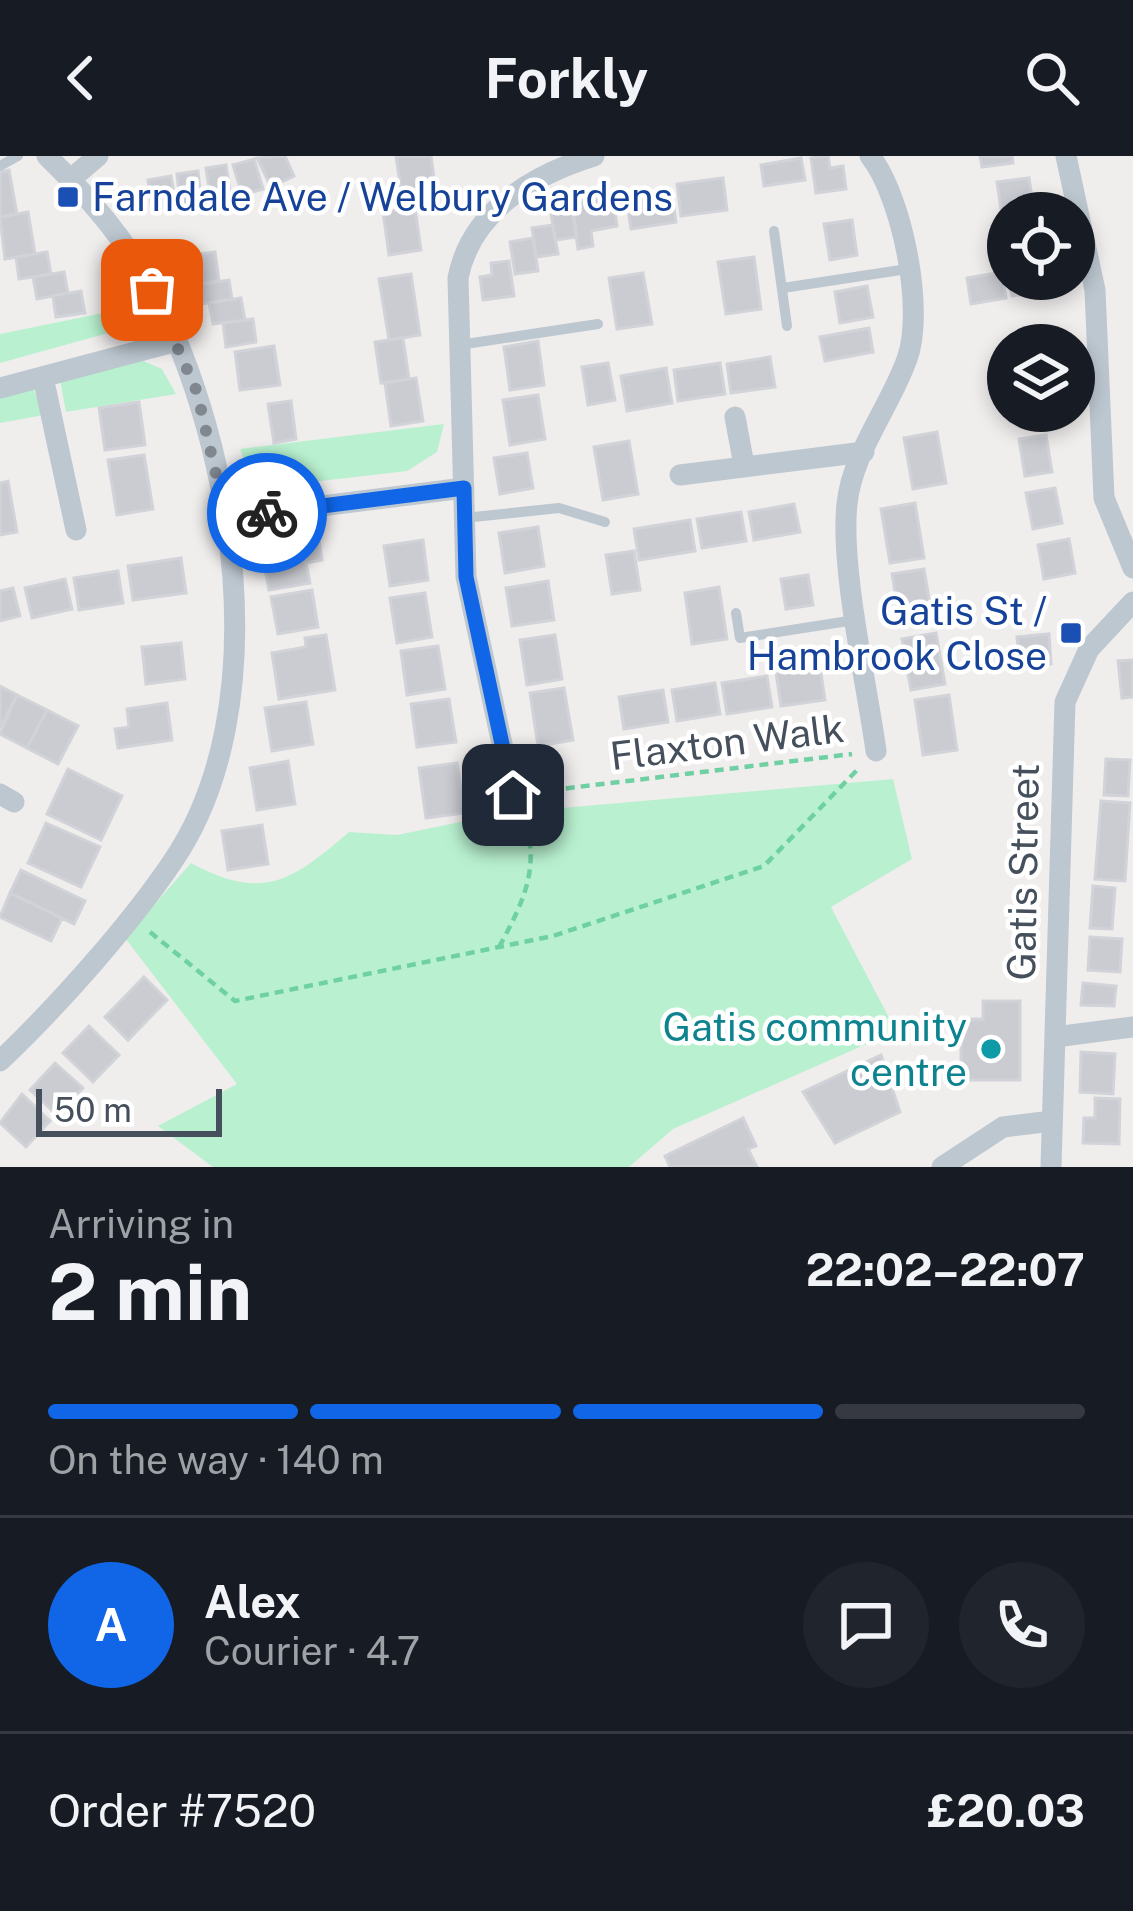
<!DOCTYPE html>
<meta charset="utf-8">
<style>
:root{--surface:#171b24;--page:#20242c;--text:#f1f3f6;--muted:#9ea1a6;--line:#363941;--accent:#1066e7}
body{margin:0;font-family:"Public Sans",sans-serif;background:var(--page);color:var(--text);height:100vh;display:flex;flex-direction:column;font-size:45px;white-space:nowrap}
*{box-sizing:border-box;margin:0}
p{font-size:39px;color:var(--muted)}
.icon{flex:none;width:66px;height:66px;fill:none;stroke:currentColor;stroke-width:2;stroke-linecap:round;stroke-linejoin:round}
.map{position:relative;height:1011px;overflow:hidden}
.side{display:flex;flex-direction:column;background:var(--surface);flex:1}
.side>*{flex:none}
.controls{position:absolute;left:987px;top:36px;display:grid;gap:24px}
.controls a{display:grid;place-items:center;width:108px;height:108px;border-radius:50%;background:var(--surface);box-shadow:0 6px 18px #0003;font-size:60px}
.scale{position:absolute;left:36px;bottom:30px;width:186px;box-sizing:border-box;padding-left:12px;border:6px solid #45505c;border-top:0;font-size:33px;line-height:42px;white-space:nowrap;color:#45505c;-webkit-text-stroke:9px #fff;paint-order:stroke}
.pin{position:absolute;display:grid;place-items:center;width:102px;height:102px;color:#fff;margin:-51px;border-radius:24px;box-shadow:0 6px 18px #0006}
.courier{position:absolute;display:grid;place-items:center;width:120px;height:120px;margin:-60px;border:9px solid #1066e7;border-radius:50%;background:#fff;color:#222;box-shadow:0 3px 15px #0007}
.head em{font-style:normal;font-weight:700}
.head div{display:flex;flex-direction:column-reverse}
.head{display:flex;align-items:center;justify-content:space-between;height:204px;padding:0 48px}
h1{font-size:78px;font-weight:700;line-height:90px}
.bar{display:grid;grid-template-columns:repeat(4,1fr);gap:18px 12px;align-content:center;height:144px;padding:0 48px}
.bar i{height:15px;border-radius:9px;background:var(--line)}
.bar .selected{background:var(--accent)}
.bar p{grid-column:span 4}
.line{display:flex;align-items:center;gap:30px;padding:0 48px;border-top:3px solid var(--line)}
.line div{flex:1}
.round{display:grid;place-items:center;flex:none;width:126px;height:126px;border-radius:63px;background:var(--page)}
header{display:flex;justify-content:space-between;align-items:center;height:156px;padding:0 48px;background:var(--surface);font-size:54px;font-weight:700}
.map>svg:first-child{display:block}
.green{fill:#b9f1d0}
.building{fill:#caccd2;stroke:#d1d3d9;stroke-width:3}
.lines{fill:none;stroke-linecap:round;stroke-linejoin:round}
.path{stroke:#6fd0a4;stroke-width:4.5;stroke-dasharray:9 6;stroke-linecap:butt}
.lane{stroke:#bdc7d0;stroke-width:10}
.street{stroke:#bdc7d0;stroke-width:21}
.done{stroke:#81878f;stroke-width:12;stroke-dasharray:0 21.6}
.route{stroke:#1066e7;stroke-width:15}
.transit-dot{fill:#1a4fb4;stroke:#fff;stroke-width:4.5}
.culture-dot{fill:#0f9aa8;stroke:#fff;stroke-width:4.5}
.labels{text-anchor:middle;dominant-baseline:central;stroke-width:9;stroke-linejoin:round;paint-order:stroke}
.transit-label{font-size:39px;fill:#164399;stroke:#fff;text-anchor:start}
.street-label{font-size:39px;fill:#45505c;stroke:#fff}
.culture-label{font-size:39px;fill:#0d838f;stroke:#fff;text-anchor:end}
</style>
<header><svg class="icon" aria-label="back" viewBox="0 0 24 24"><path d="M15 5l-7 7 7 7"/></svg>Forkly<svg class="icon" aria-label="search" viewBox="0 0 24 24"><circle cx="10" cy="10" r="6"/><path d="M15 15l6 6"/></svg></header>
<div class="map">
<svg width="1133" height="1011" viewBox="0 0 1133 1011">
<rect width="100%" height="100%" fill="#f0eded"/>
<path class="green" d="M123,153L112,176L0,207V178Z
M141,204L162,213L176,238L66,256L60,224Z
M32,229L44,259L0,267V238Z
M444,268L437,296L407,315L269,331L250,320L240,293Z
M893,623L912,703L831,751L896,875L673,973L629,1011H213L158,970L237,928L125,782L191,707C263,746 292,725 349,676L397,679L504,657Z"/>
<path class="building" d="M285,0L294,20L271,31L257,2Z
M396,0H431L436,37L402,42Z
M828,0L830,12L843,10L846,33L816,37L811,2Z
M980,0H1012L1013,7L982,11Z
M801,2L805,24L764,30L761,9Z
M254,3L263,33L242,39L233,9Z
M226,9L232,48L212,52L206,12Z
M9,14L17,58L0,61V16Z
M198,15L202,54L181,56L177,18Z
M171,20L176,49L152,53L148,24Z
M723,22L727,54L681,60L677,28Z
M1029,22L1034,56L1002,60L997,26Z
M672,39L676,66L631,73L627,46Z
M613,40L617,70L591,75L593,90L578,93L571,46Z
M415,52L421,94L389,99L383,56Z
M573,54L577,81L555,84L551,57Z
M28,56L35,98L5,103L0,61Z
M852,64L857,99L830,104L824,68Z
M553,69L558,98L536,101L532,72Z
M533,82L538,115L515,118L510,86Z
M47,96L51,118L19,123L16,101Z
M215,96L219,125L187,130L183,100Z
M754,101L761,153L726,158L718,106Z
M509,105L514,140L483,144L480,121L492,119L491,107Z
M64,116L68,137L37,143L33,121Z
M1002,116L1006,142L971,148L967,122Z
M643,117L652,168L617,173L609,122Z
M411,118L420,179L389,184L379,123Z
M1009,123H1054L1056,133L1012,140Z
M229,124L232,143L201,148L198,129Z
M867,130L873,161L840,167L835,136Z
M81,135L85,157L56,161L53,140Z
M241,142L245,164L213,168L209,147Z
M253,163L256,186L226,191L223,167Z
M869,172L873,196L825,205L820,181Z
M403,182L409,223L381,227L375,186Z
M538,185L544,229L510,234L504,191Z
M274,190L280,229L240,234L235,196Z
M770,201L775,231L731,237L727,208Z
M608,207L615,244L588,249L582,211Z
M720,207L725,238L678,245L674,214Z
M666,212L672,247L627,255L621,220Z
M416,222L423,265L391,270L385,227Z
M538,239L545,283L510,289L503,244Z
M291,245L296,283L274,287L268,248Z
M139,246L145,289L105,294L99,252Z
M937,276L946,327L913,333L904,282Z
M1046,279L1052,316L1025,320L1019,283Z
M629,285L638,338L603,344L594,291Z
M527,297L533,332L500,338L494,302Z
M144,299L153,353L117,359L108,304Z
M8,325L17,376L0,379V327Z
M1055,332L1062,367L1033,373L1026,337Z
M915,347L924,402L890,407L881,353Z
M794,348L800,376L754,384L749,356Z
M741,356L746,385L702,392L697,363Z
M690,364L695,395L639,404L634,373Z
M538,371L544,410L505,417L499,377Z
M1069,383L1075,417L1044,423L1038,389Z
M319,384L322,404L306,407L310,427L269,434L263,402L297,396L295,388Z
M423,384L428,424L390,430L384,390Z
M634,395L640,434L612,438L606,399Z
M181,402L186,437L133,444L128,410Z
M924,413L933,466L901,471L892,418Z
M118,415L123,447L79,454L74,422Z
M808,419L813,449L786,453L781,423Z
M65,423L72,453L32,462L25,432Z
M548,425L554,464L512,470L506,432Z
M719,431L727,483L692,488L685,437Z
M13,432L20,460L0,465V435Z
M312,434L318,471L278,478L271,441Z
M425,437L432,481L397,487L390,442Z
M936,477L945,528L911,534L902,483Z
M1049,478L1051,508L1020,511L1017,481Z
M326,479L335,534L279,543L272,497L306,491L305,482Z
M555,479L562,523L527,529L520,484Z
M181,487L185,523L146,528L142,491Z
M438,490L445,533L407,539L401,495Z
M1133,504V541L1122,542L1118,505Z
M820,511L825,544L781,550L776,517Z
M767,520L772,551L727,558L722,527Z
M715,527L720,558L677,565L672,534Z
M0,530L17,539L0,572Z
M564,532L573,584L538,590L530,537Z
M663,534L668,566L624,573L619,541Z
M17,539L47,554L27,592L0,578Z
M949,539L957,594L923,599L915,544Z
M449,543L456,586L417,591L411,548Z
M306,546L313,588L272,595L265,552Z
M167,547L172,584L118,592L115,573L129,571L127,553Z
M47,554L78,570L58,608L27,592Z
M1106,603L1130,604L1128,640L1104,639Z
M288,605L295,648L257,654L250,612Z
M457,607L464,657L426,662L419,612Z
M68,613L122,640L101,684L47,658Z
M1101,645L1130,647L1125,725L1095,723Z
M46,667L100,691L81,731L28,707Z
M262,669L268,708L228,714L222,675Z
M21,714L85,745L74,768L10,737Z
M1093,730L1115,732L1112,773L1090,772Z
M10,737L62,762L51,785L0,761Z
M1090,781L1122,783L1120,816L1088,814Z
M144,821L167,844L128,884L105,861Z
M1083,827L1116,830L1114,850L1081,849Z
M983,845H1020V924H961V863H983Z
M89,870L119,899L93,926L63,897Z
M1081,896L1115,898L1113,938L1080,936Z
M881,899L900,956L835,987L803,936Z
M55,907L83,932L57,959L30,934Z
M22,938L50,965L26,991L0,967Z
M1095,942L1120,943L1119,988L1083,987L1084,962H1095Z
M743,962L756,990L748,993L757,1011H670L665,1000Z"/>
<g class="lines">
<path class="path" d="M536,636L852,598
M150,776L235,845L553,780L764,710L859,612
M499,791C522,749 543,708 522,661"/>
<path class="lane" d="M0,10L18,0
M774,75L787,170
M783,132L907,113
M459,189L598,168
M464,362L559,352L605,366
M736,457L740,482L855,464"/>
<path class="street" d="M870,0C902,40 925,154 907,203C890,251 852,297 847,348C840,411 867,529 876,595
M1066,0L1095,134L1104,342L1133,412
M71,23L98,0
M43,221L76,374
M0,232L177,185
M735,261L744,309
M680,319L864,296
M226,362L464,332
M0,638L14,646
M513,639L466,421L458,122C471,55 533,19 594,0
M1055,881L1133,871
M0,905C57,851 130,769 173,705C277,552 235,290 154,136C127,85 88,40 47,0
M942,1011L1003,971L1052,965
M1051,1011L1065,546L1089,493L1133,446"/>
</g>
<g class="lines">
<path class="done" d="M152,134L197,236L226,362L267,357"/>
<path class="route" d="M267,357L464,332L466,421L513,639"/>
</g>
<g class="transit-dot">
<rect x="56" y="29" width="24" height="24" rx="6"/>
<rect x="1059" y="465" width="24" height="24" rx="6"/>
</g>
<circle class="culture-dot" cx="991" cy="893" r="12"/>
<g class="labels">
<g class="transit-label">
<text x="92" y="41">Farndale Ave / Welbury Gardens</text>
<text x="1047" y="455" text-anchor="end">Gatis St /<tspan x="1047" dy="45">Hambrook Close</tspan></text>
</g>
<g class="street-label">
<text transform="translate(727 586) rotate(-7)">Flaxton Walk</text>
<text transform="translate(1023 716) rotate(-89)">Gatis Street</text>
</g>
<g class="culture-label">
<text x="967" y="871">Gatis community<tspan x="967" dy="45">centre</tspan></text>
</g>
</g>
</svg>
<div class="controls">
<a><svg class="icon" aria-label="locate" viewBox="0 0 24 24"><circle cx="12" cy="12" r="6"/><path d="M12 2v4M12 18v4M2 12h4M18 12h4"/></svg></a>
<a><svg class="icon" aria-label="layers" viewBox="0 0 24 24"><path d="M12 4l9 5-9 5-9-5zM3 14l9 5 9-5"/></svg></a>
</div>
<div class="scale">50 m</div>
<div class="pin" style="left:152px;top:134px;background:#ea580c"><svg class="icon" aria-label="bag" viewBox="0 0 24 24"><path d="M5 8h14l-1 12H6zM9 8a3 3 0 0 1 6 0"/></svg></div>
<div class="pin" style="left:513px;top:639px;background:#1f2937"><svg class="icon" aria-label="home" viewBox="0 0 24 24"><path d="M3 11l9-7 9 7M6 9v11h12V9"/></svg></div>
<div class="courier" style="left:267px;top:357px"><svg class="icon" aria-label="bike" viewBox="0 0 24 24"><circle cx="6" cy="16" r="4"/><circle cx="18" cy="16" r="4"/><path d="M6 16l4-8h5l3 8M10 8l3 8H6M13 5h3"/></svg></div>
</div>
<section class="side">
<div class="head"><div><h1>2 min</h1><p>Arriving in</p></div><em>22:02–22:07</em></div>
<div class="bar"><i class="selected"></i><i class="selected"></i><i class="selected"></i><i></i><p>On the way · 140 m</p></div>
<div class="line" style="height:216px"><b class="round" style="background:var(--accent);color:#fff">A</b><div><b>Alex</b><p>Courier · 4.7</p></div><a class="round"><svg class="icon" aria-label="chat" viewBox="0 0 24 24"><path d="M4 5h16v11H9l-5 4z"/></svg></a><a class="round"><svg class="icon" aria-label="phone" viewBox="0 0 24 24"><path d="M5 4h4l2 5-3 2q2 4 5 5l2-3 5 2v4C11 20 4 13 5 4z"/></svg></a></div>
<div class="line" style="height:156px"><div>Order #7520</div><b>£20.03</b></div>
</section>
